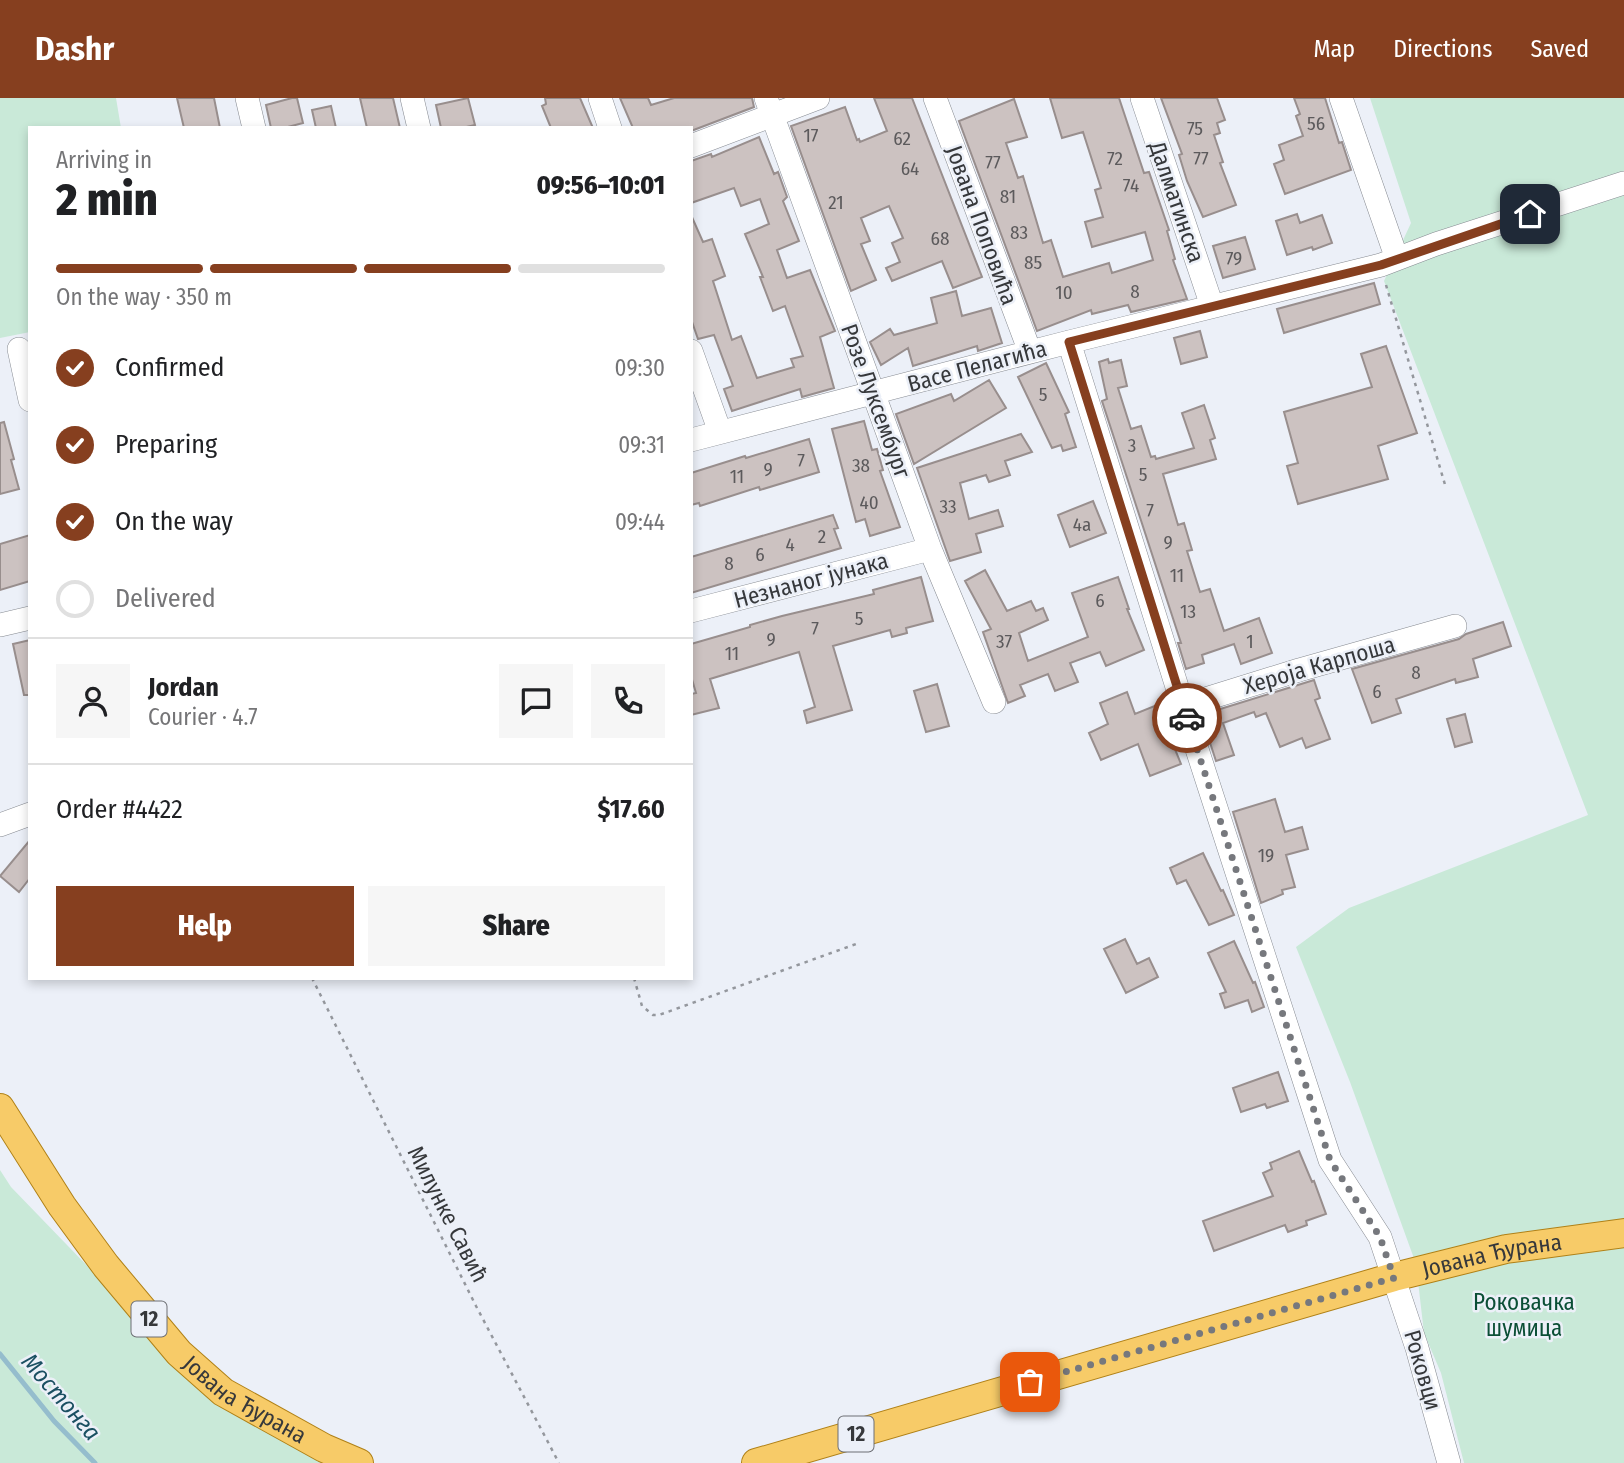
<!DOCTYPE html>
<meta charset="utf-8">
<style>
:root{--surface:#fff;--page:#f6f6f6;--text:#202124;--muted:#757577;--line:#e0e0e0;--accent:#863f1f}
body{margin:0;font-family:"Fira Sans Condensed",sans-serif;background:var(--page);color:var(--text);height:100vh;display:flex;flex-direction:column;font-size:26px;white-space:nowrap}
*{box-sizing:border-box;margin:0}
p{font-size:23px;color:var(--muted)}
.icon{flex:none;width:38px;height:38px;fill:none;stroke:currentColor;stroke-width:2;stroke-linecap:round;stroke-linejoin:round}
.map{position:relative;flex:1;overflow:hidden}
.sheet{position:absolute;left:28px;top:28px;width:665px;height:854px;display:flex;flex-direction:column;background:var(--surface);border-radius:0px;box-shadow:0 4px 10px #0003}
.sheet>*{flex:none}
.pin{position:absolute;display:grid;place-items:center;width:60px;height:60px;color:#fff;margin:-30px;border-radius:14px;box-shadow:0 4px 10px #0006}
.courier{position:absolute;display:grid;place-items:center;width:70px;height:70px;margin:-35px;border:5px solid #863f1f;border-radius:50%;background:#fff;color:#222;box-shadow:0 2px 9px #0007}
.summary em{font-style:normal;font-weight:800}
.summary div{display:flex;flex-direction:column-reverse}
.summary{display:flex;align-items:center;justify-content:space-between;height:119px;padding:0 28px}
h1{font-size:46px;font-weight:800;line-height:52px}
.bar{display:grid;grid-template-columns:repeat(4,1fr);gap:10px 7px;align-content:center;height:84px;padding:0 28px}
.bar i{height:9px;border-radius:5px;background:var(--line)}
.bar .active{background:var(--accent)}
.bar p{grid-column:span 4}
.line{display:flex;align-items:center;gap:18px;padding:0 28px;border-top:2px solid var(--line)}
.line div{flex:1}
.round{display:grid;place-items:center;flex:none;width:74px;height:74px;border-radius:0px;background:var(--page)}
ol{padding:0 28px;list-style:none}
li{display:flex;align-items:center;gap:21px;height:77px}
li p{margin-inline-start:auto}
li .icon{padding:7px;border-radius:50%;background:var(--accent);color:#fff;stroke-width:4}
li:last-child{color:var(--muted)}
li i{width:38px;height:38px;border:4px solid var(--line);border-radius:50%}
.primary-button{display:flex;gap:14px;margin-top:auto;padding:14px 28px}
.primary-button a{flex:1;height:80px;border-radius:0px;background:var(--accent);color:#fff;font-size:28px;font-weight:800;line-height:80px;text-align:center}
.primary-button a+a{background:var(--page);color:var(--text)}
header{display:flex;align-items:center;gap:42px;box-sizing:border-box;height:98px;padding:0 35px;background:var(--accent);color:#fff}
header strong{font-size:33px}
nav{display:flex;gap:38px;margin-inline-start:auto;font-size:24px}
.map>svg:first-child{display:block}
.green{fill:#c9e9d8}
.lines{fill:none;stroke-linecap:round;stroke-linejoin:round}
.stream{stroke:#95bdcd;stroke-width:5}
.building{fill:#ccc2c1;stroke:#988e8d;stroke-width:2}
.minor-casing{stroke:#868a91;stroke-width:24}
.major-casing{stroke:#b08117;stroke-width:30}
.path{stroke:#94979d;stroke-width:2.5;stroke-dasharray:3.5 5;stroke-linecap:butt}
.minor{stroke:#fff;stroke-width:23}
.major{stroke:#f7cb68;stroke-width:28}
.done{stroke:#76787d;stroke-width:7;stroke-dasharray:0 12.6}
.route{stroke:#863f1f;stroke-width:9}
.labels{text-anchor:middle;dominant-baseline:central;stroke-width:5;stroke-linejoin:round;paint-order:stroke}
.number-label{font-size:19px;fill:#5c5a5c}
.shield{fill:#ecf0f8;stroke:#6d6f74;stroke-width:2}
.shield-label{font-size:21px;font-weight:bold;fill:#36383b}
.street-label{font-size:23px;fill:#36383b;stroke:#ecf0f8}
.park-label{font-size:23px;fill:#0b4f36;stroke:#ecf0f8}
.water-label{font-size:24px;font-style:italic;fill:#1b5062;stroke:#ecf0f8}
</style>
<header>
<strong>Dashr</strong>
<nav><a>Map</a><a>Directions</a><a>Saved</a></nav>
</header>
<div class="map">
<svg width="1624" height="1365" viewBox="0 0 1624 1365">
<rect width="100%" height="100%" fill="#ecf0f8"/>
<path class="green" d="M0,0H116L121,30H30V234L0,240Z
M1370,0H1624V1365H1464L1441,1275L1424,1235L1416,1166L1350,984L1296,849L1349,810L1588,717L1384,183L1411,125Z
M0,1072L11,1089L125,1207L218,1294L349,1365H0Z"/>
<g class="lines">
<path class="stream" d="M0,1256L54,1323L95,1365"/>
</g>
<path class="building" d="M177,0H214L220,30H184Z
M292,0H297L303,25L284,30H271L266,7Z
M360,0H393L400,30H367Z
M468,0L475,27L462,30H441L436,7Z
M545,0H580L593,30H551L542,8L546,6Z
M620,0H648L651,7L674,0H752L754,9L691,33V30H633Z
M874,0H912L982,179L953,190L942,163L892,183L886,170L900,164L892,145L903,140L889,108L861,120L870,143L861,146L876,182L851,193L791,28L845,9L857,42L859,41L860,44L887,33Z
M1050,0H1119L1144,75L1149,74L1169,132L1167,133L1175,161L1173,162L1187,201L1131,214L1128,207L1092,216L1091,212L1037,233L959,23L1014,1L1027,39L1006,45L1018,80L1023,78L1043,145L1051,142L1063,179L1109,165L1112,175L1153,162L1145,134L1092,149L1085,124L1103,119L1095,92L1101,90L1083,34L1062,40Z
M1161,0H1217L1225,22L1217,25L1220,35L1214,37L1223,64L1220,65L1236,107L1203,119L1187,83L1179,57L1182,56Z
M1294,0H1325L1339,45L1342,44L1351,72L1285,96L1274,66L1284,62L1279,47L1303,38L1296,18L1300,16Z
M331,8L336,30H316L312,12Z
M759,39L774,76L778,74L787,99L783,103L799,143L777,152L787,180L810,172L835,233L820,239L834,290L802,299L800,291L732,313L724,291L733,288L714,237L698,241L691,221V117L703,144L712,141L725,178L713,183L732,242L741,238L757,280L794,269L791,261L803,258L785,208L773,213L760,179H763L745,136L769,126L760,101L741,108L734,90L691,105V63L711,56L712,59Z
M1297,116L1300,125L1322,117L1332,145L1313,152L1312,149L1287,157L1276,123Z
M1245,139L1255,171L1223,180L1213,148Z
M1374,185L1380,206L1284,235L1277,211Z
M956,193L962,218L991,210L1002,245L978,253L977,248L913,268L908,250L881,267L870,244L890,231L894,237L937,225L931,200Z
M1200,233L1207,259L1181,266L1174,240Z
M1386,248L1417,335L1378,348L1388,381L1298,406L1287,368L1298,365L1284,314L1372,289L1361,256Z
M1108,261L1109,265L1121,262L1127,288L1118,290L1131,331L1141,328L1151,359L1155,358L1156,361L1194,350L1182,315L1204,307L1215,340L1210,342L1216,361L1163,376L1178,427L1184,425L1192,452L1187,453L1200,494L1210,491L1224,533L1259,520L1272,555L1241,566L1234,546L1202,557L1204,565L1186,571L1178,545H1181L1102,303L1107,301L1099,264Z
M1046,265L1069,314L1065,316L1076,349L1063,353L1061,347L1052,350L1018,279Z
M989,282L1006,310L914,366L896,316L951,296L954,303Z
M864,323L872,352L877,351L883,372L880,373L900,429L870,438L865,421L856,424L832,331Z
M4,324L14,361L11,362L19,391L0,396V325Z
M1021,336L1032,354L1005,363L1010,377L989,384L986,377L960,385L969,421L998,412L1003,428L976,436L981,454L950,463L917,370Z
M809,341L819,374L760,392L759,389L700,408L699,405L691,407V375L745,358L746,360Z
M1093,403L1106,435L1070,449L1058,417Z
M833,417L838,430L834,431L841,450L691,495V459Z
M30,437V483L0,492V446Z
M985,472L1007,513L1031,503L1036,513L1043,510L1048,522L1019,535L1028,563L1088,539L1072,495L1118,479L1129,511H1127L1144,552L1106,568L1100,554L1070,565L1078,584L1055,593L1048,576L1020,587L1025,598L1008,605L983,534L991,531L965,483Z
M921,479L933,523L906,530L907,535L892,539L890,532L833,548L852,612L807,625L804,613L815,609L799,554L710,581L719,610L691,617V596L696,595L691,578V546L750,529V527L782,518L874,496L873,492Z
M1503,524L1511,548L1473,561L1478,579L1456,585L1455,581L1396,601L1401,615L1372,625L1352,571L1459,541L1466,536Z
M30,542V597H24L13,546Z
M1314,582L1320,600L1315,602L1330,641L1306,650L1302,640L1280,649L1266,615L1256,619L1254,614L1223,625L1234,657L1216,663L1201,617Z
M937,586L949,628L926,634L914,593Z
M1127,594L1135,616L1157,607L1181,666L1150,678L1138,646L1101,662L1089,635L1108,626L1100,605Z
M1465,616L1472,644L1455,649L1447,621Z
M1275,701L1285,734L1302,729L1308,751L1286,757L1295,789L1282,792L1283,796L1261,805L1233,714Z
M30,742V780L19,794L0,778Z
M1203,755L1221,793L1223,792L1234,817L1209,827L1186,782L1177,786L1170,770Z
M1125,841L1137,866L1149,860L1158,879L1126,895L1104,851Z
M1234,843L1253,885L1255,884L1264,909L1252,914L1248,902L1225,910L1220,896L1226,894L1208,855Z
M1278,974L1288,1003L1267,1010L1265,1006L1241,1014L1233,990Z
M1299,1053L1312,1084L1314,1083L1326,1116L1306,1123L1307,1127L1288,1134L1285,1127L1214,1153L1203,1123L1273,1098L1263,1075L1272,1071L1270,1065Z"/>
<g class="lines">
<defs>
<path id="minor" d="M247,0L254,30
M412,0L419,30
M600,0L610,30
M766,0L930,451L994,604
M935,0L1030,254
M1142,0L1212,208
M1341,0L1397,161
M691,48L818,0
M1069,244L1183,608L1330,1062L1380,1139L1417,1250L1449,1365
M19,251L30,302
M691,253L720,334
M691,342L1069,244L1381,167L1436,146L1624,85
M691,513L930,451
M0,527L30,520
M1183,608L1299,572L1455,528
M0,727L30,716"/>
<g id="major">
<path id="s1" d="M0,1010L62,1108L106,1168L179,1255L223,1294L324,1350L359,1365"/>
<path id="s2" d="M756,1365L1394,1179L1506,1151L1624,1135"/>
</g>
</defs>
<use href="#minor" class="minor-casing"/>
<use href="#major" class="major-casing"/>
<path class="path" d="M1386,187L1446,390
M312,880L476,1208L559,1365
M634,880L642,908L653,917H659L856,846"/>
<use href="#minor" class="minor"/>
<use href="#major" class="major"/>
</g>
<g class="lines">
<path class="done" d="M1030,1284L1394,1180L1380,1139L1330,1062L1187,620"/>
<path class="route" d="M1187,620L1069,244L1381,167L1530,116"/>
</g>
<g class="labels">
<g class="number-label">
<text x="1316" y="25">56</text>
<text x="1195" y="30">75</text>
<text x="811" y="37">17</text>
<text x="902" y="40">62</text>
<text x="1115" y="60">72</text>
<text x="1201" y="60">77</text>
<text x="993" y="64">77</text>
<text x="910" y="70">64</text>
<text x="1131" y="87">74</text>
<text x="1008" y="98">81</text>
<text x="836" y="104">21</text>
<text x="1019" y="134">83</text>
<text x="940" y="140">68</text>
<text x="1234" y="160">79</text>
<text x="1033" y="164">85</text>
<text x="1135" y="193">8</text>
<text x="1064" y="194">10</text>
<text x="1043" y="296">5</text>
<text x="1132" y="347">3</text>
<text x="801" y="362">7</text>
<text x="861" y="367">38</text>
<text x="768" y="371">9</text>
<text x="1143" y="376">5</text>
<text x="737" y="378">11</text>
<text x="869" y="404">40</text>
<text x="948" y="408">33</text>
<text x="1150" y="412">7</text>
<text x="1082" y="426">4a</text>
<text x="822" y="438">2</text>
<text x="1168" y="444">9</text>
<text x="790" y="446">4</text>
<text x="760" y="456">6</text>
<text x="729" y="465">8</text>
<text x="1177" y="477">11</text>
<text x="1100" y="502">6</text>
<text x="1188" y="513">13</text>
<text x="859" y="520">5</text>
<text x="815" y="530">7</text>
<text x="771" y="541">9</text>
<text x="1004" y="543">37</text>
<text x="1250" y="543">1</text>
<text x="732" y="555">11</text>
<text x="1416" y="574">8</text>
<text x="1377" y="593">6</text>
<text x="1266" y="757">19</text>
</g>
<g class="shield">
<rect x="131.5" y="1203.5" width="35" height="35" rx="5"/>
<rect x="838.5" y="1318.5" width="35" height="35" rx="5"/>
</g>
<g class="shield-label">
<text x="149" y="1221">12</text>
<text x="856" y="1336">12</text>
</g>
<g class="street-label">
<text transform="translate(1177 104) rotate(71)">Далматинска</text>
<text transform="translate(982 127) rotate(70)">Јована Поповића</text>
<text transform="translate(977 268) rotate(-15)">Васе Пелагића</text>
<text transform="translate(876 303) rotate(70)">Розе Луксембург</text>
<text transform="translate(811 482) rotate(-15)">Незнаног јунака</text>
<text transform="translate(1319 567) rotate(-16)">Хероја Карпоша</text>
<text transform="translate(448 1116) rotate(63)">Милунке Савић</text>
<text stroke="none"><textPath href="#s2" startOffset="765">Јована Ђурана</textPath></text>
<text transform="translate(1423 1272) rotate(74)">Роковци</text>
<text stroke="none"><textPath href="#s1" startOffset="385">Јована Ђурана</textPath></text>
</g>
<g class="park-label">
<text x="1524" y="1204">Роковачка<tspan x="1524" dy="26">шумица</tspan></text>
</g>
<g class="water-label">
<text transform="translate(61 1299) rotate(49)">Мостонга</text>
</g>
</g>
</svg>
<div class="pin" style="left:1030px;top:1284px;background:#ea580c"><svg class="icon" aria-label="bag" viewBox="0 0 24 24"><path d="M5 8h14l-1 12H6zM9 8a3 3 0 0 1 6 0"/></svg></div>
<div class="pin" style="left:1530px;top:116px;background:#1f2937"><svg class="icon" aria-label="home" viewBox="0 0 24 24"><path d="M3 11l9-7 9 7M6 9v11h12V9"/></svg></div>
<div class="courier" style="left:1187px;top:620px"><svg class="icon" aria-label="car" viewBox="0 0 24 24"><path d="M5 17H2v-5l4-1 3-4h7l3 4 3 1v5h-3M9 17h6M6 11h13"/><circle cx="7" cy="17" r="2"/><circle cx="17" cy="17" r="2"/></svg></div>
<section class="sheet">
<div class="summary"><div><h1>2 min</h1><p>Arriving in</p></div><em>09:56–10:01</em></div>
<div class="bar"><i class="active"></i><i class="active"></i><i class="active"></i><i></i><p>On the way · 350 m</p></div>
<ol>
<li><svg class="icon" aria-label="check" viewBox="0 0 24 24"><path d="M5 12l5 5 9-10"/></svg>Confirmed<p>09:30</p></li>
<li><svg class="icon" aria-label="check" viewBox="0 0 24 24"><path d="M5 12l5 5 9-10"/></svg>Preparing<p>09:31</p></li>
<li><svg class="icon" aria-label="check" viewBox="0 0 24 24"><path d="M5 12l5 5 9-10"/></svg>On the way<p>09:44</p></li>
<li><i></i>Delivered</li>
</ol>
<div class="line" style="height:126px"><a class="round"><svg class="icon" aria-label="person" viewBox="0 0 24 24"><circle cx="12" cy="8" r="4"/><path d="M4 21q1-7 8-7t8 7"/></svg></a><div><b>Jordan</b><p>Courier · 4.7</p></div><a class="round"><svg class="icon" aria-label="chat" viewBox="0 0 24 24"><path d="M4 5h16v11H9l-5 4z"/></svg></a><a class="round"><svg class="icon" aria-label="phone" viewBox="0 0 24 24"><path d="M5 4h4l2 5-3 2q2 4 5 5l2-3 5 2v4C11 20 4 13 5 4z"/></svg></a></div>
<div class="line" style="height:91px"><div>Order #4422</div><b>$17.60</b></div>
<div class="primary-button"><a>Help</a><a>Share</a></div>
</section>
</div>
